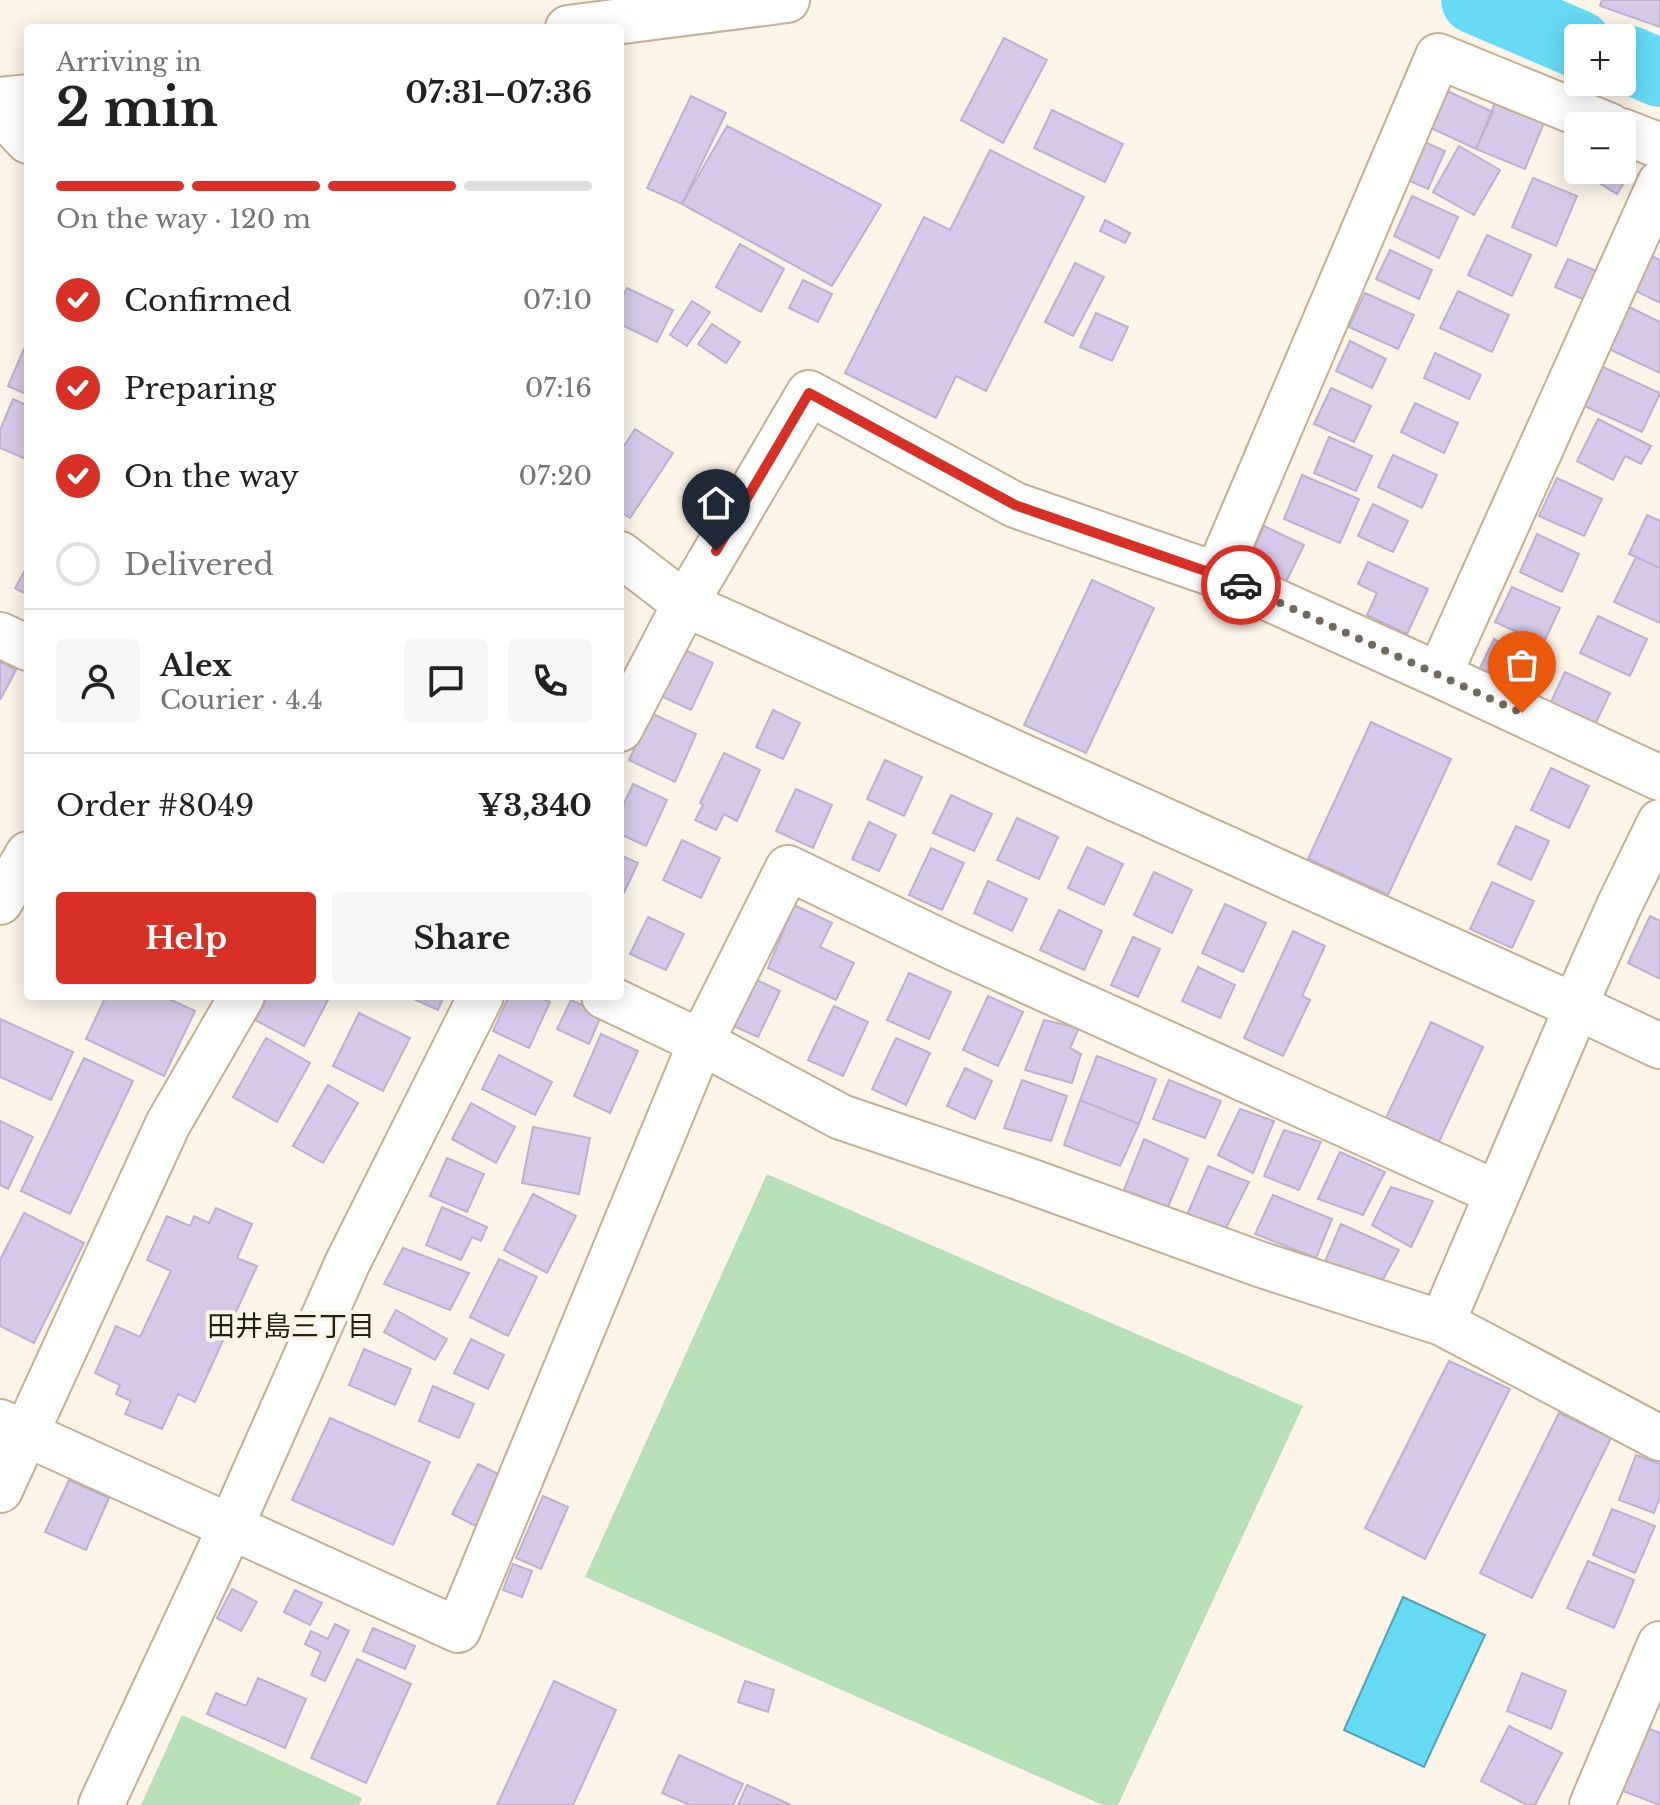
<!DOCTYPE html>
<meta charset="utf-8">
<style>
:root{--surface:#fff;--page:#f6f6f6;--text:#222;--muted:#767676;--line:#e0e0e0;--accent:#d93025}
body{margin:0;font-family:"Libre Baskerville","Noto Sans JP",serif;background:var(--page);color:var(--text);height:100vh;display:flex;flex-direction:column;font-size:30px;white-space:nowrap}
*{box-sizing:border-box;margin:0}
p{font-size:26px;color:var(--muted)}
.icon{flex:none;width:44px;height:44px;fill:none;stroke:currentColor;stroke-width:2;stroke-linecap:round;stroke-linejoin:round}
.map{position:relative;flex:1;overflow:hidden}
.side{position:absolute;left:24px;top:24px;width:600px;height:976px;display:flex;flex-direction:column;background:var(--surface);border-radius:8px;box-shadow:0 4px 20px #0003}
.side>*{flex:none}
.buttons{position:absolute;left:1564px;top:24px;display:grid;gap:16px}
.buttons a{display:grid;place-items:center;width:72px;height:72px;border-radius:8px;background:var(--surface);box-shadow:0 4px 20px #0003;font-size:40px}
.pin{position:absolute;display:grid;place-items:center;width:68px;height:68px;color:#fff;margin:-82px -34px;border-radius:50% 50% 50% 0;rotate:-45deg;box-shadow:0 0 8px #0007}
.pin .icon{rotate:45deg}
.courier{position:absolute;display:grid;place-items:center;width:80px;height:80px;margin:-40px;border:6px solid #d93025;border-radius:50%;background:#fff;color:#222;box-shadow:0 2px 10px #0007}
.headline em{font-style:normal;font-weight:700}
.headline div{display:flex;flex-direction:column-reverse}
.headline{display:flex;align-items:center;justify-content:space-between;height:136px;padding:0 32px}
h1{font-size:52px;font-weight:700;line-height:60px}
.bar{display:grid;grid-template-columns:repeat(4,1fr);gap:12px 8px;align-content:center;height:96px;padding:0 32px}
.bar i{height:10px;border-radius:6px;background:var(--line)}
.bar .active{background:var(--accent)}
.bar p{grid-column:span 4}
.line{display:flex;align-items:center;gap:20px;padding:0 32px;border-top:2px solid var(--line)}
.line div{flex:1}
.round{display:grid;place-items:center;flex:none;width:84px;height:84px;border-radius:8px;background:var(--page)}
ol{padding:0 32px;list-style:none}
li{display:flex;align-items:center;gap:24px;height:88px}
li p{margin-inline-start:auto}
li .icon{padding:8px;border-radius:50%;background:var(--accent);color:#fff;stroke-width:4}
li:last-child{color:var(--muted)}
li i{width:44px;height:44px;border:4px solid var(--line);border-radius:50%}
.cta{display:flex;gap:16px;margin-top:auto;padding:16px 32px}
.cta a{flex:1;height:92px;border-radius:8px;background:var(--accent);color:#fff;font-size:32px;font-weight:700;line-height:92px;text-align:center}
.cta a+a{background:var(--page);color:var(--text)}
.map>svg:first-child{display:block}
.green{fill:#b7e0b7}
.water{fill:#66dbf5;stroke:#52a2b1;stroke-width:2}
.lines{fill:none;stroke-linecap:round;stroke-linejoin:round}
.river{stroke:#66dbf5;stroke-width:68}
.building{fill:#d5c8e9;stroke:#beb0d0;stroke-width:2}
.minor-casing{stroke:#c3b091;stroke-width:48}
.trunk-casing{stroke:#c3b091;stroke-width:48}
.minor{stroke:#fff;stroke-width:44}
.trunk{stroke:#fff;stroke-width:44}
.done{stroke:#70695d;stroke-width:8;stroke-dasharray:0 14.4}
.route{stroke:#d93025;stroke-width:10}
.labels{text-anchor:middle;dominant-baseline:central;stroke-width:8;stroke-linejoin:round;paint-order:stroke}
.neighbourhood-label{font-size:28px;fill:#251e12;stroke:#fcf4e7}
</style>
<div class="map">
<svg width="1660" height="1805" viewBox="0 0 1660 1805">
<rect width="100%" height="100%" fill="#fcf4e7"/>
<path class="green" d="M767,1174L1303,1406L1118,1805H1103L585,1577Z
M182,1715L362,1798L359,1805H141Z"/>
<path class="water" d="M1403,1597L1485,1635L1424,1767L1344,1730Z"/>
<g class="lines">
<path class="river" d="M1475,0L1578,44
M1622,59L1630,60L1660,73"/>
</g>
<path class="building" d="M1602,0H1660V27L1600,6Z
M1004,38L1047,60L1003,143L961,120Z
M1434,85L1493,112L1476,149L1416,121Z
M691,96L726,113L682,204L647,188Z
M1497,98L1546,118L1525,169L1476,149Z
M1052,110L1123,144L1105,182L1034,148Z
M727,126L881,205L832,286L682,204Z
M1422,141L1445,151L1428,189L1405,179Z
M1459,146L1500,170L1474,215L1433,192Z
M990,150L1084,197L986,391L956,376L936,418L845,373L924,217L950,230Z
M1622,165L1631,171L1617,194L1591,178L1596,170H1622Z
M1533,178L1577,196L1556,246L1512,227Z
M1412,196L1458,217L1439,258L1394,236Z
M1105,220L1130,233L1125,243L1100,231Z
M1487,235L1531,255L1512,296L1468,275Z
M740,244L784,269L761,312L716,287Z
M1390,250L1432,270L1419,299L1376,279Z
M1652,256L1660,260V303L1636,291Z
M1568,259L1599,272L1587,301L1555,287Z
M1075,263L1104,277L1073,336L1045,322Z
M803,280L832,294L818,322L789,308Z
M627,288L673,310L657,342L620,324V302Z
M1458,291L1509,315L1492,352L1440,328Z
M1365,293L1414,315L1398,349L1349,327Z
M692,301L710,312L687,346L670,335Z
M1629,307L1660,322V373L1609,349Z
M1096,313L1128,327L1112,361L1080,347Z
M712,324L740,342L726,363L698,344Z
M28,340V395L8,386Z
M1350,341L1386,359L1372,388L1336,371Z
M1435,353L1481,375L1469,399L1424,378Z
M1603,367L1660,393L1642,432L1584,406Z
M1331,388L1371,406L1354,442L1314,424Z
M13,399L28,406V460L0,448V430Z
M1415,403L1458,423L1444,453L1401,432Z
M1598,419L1651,446L1641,464L1625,456L1613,480L1577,461Z
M635,429L673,453L630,518L620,512V452Z
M1329,437L1372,456L1356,491L1314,473Z
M1393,455L1437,475L1422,508L1378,487Z
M1302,475L1359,499L1340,543L1284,519Z
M1557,478L1602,499L1584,536L1539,516Z
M1373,504L1408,521L1393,552L1358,536Z
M1647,515L1660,521V568L1629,554Z
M1264,526L1304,545L1286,582L1247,564Z
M1537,534L1579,554L1562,592L1520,572Z
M1636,557L1660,568V623L1614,602Z
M1368,562L1428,589L1407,634L1367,615L1377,593L1358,584Z
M28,565V595L15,588Z
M1092,580L1154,608L1086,753L1024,725Z
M1512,587L1560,608L1543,644L1495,622Z
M1598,616L1647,639L1630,676L1580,653Z
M1494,639L1536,659L1521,690L1479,670Z
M683,649L713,663L691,710L661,696Z
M0,662L16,670L0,700Z
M1565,672L1610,693L1594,727L1549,706Z
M773,710L800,723L783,759L756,747Z
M651,713L696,734L675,782L629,760Z
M1371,722L1451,759L1388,895L1308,859Z
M724,753L760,770L737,821L724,814L716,830L695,820L703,805L700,803Z
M885,760L922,777L904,816L867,799Z
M1551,768L1589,786L1569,828L1531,810Z
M633,784L667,800L646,846L620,834V812Z
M796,789L832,805L813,848L776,831Z
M951,795L992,814L974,851L933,833Z
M1017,818L1058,837L1039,879L997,860Z
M869,822L896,835L879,871L852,859Z
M1516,826L1549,841L1531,880L1498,864Z
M682,840L720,858L701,898L663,880Z
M1087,847L1123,864L1104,905L1068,888Z
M931,848L964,863L942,910L909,895Z
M620,855L638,863L620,901Z
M1154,872L1192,890L1172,933L1134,915Z
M988,881L1027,899L1012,931L974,913Z
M1492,882L1534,901L1512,948L1470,929Z
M1225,904L1266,923L1243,972L1202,953Z
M794,905L832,923L820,947L854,963L836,1000L768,968Z
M1059,910L1102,931L1084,970L1040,950Z
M1650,916L1660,921V979L1628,963Z
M648,917L684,934L666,970L630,954Z
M1293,931L1325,946L1302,996L1310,1000L1283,1056L1244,1038Z
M1133,937L1160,949L1138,997L1111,985Z
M1198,967L1235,985L1220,1018L1182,1001Z
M742,973L780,991L758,1037L720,1020Z
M909,973L951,992L929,1039L887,1020Z
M106,996H163L195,1011L164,1076L86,1039Z
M268,996H330L304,1046L255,1020Z
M407,996H444L438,1010Z
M509,996H536L550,1002L529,1048L493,1031Z
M988,996L1023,1012L998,1066L963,1050Z
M571,1000L602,1014L589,1044L557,1029Z
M834,1006L868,1022L843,1076L808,1060Z
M359,1013L410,1038L383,1091L333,1066Z
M0,1019L73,1052L51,1100L0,1077Z
M1044,1020L1079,1028L1070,1048L1081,1054L1072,1083L1025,1070Z
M1431,1022L1483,1047L1438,1144L1385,1120Z
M601,1034L638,1051L610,1113L574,1096Z
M266,1038L310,1063L277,1122L233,1097Z
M896,1038L930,1053L906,1105L872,1089Z
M499,1055L552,1082L535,1115L482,1089Z
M1097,1056L1156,1079L1139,1124L1080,1100Z
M84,1058L133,1081L70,1214L21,1191Z
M965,1068L992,1081L975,1119L947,1106Z
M1022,1080L1067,1096L1051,1141L1004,1128Z
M1169,1080L1221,1101L1205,1138L1153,1119Z
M328,1085L358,1103L323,1163L293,1146Z
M1080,1100L1139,1124L1120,1166L1064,1145Z
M471,1103L515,1127L496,1163L452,1139Z
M1240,1109L1274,1121L1253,1173L1218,1155Z
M0,1121L33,1137L8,1189L0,1185Z
M533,1127L590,1138L579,1194L522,1183Z
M1284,1130L1321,1142L1299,1190L1264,1176Z
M1144,1139L1188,1159L1168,1207L1124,1190Z
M1340,1152L1385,1172L1363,1215L1318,1199Z
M447,1158L484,1174L467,1212L430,1196Z
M1208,1166L1249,1182L1225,1230L1187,1215Z
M1391,1187L1433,1201L1411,1247L1372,1225Z
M533,1194L576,1216L547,1273L504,1250Z
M1273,1195L1332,1219L1316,1258L1255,1234Z
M442,1207L487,1227L481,1241L472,1237L461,1260L426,1245Z
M216,1208L252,1224L237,1258L257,1266L195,1402L178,1394L162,1429L125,1414L131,1401L116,1394L120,1385L95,1373L116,1326L140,1337L171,1271L147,1260L167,1216L190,1226L194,1216L209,1223Z
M24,1213L84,1243L34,1343L0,1326V1260Z
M1341,1224L1399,1250L1380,1285L1324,1264Z
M403,1248L469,1273L450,1310L384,1284Z
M499,1259L537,1277L508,1336L470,1317Z
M396,1310L447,1339L435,1360L384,1332Z
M471,1339L504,1355L488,1389L454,1373Z
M364,1349L411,1369L395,1405L349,1385Z
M1449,1361L1510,1389L1425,1559L1365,1528Z
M433,1386L474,1404L459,1438L419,1421Z
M1559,1413L1611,1438L1532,1598L1480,1573Z
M330,1418L430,1462L393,1545L292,1500Z
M1636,1455L1660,1464V1497L1654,1513L1619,1500Z
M478,1464L502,1476L476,1526L452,1514Z
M69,1480L109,1498L86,1550L45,1532Z
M543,1496L568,1507L541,1569L516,1558Z
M1612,1509L1655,1526L1635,1573L1593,1555Z
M1588,1561L1634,1580L1614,1628L1567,1608Z
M513,1564L532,1571L522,1597L503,1590Z
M232,1589L257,1602L241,1631L217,1618Z
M295,1590L322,1603L310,1625L284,1612Z
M335,1624L349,1631L325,1681L311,1675L321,1652L305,1644L311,1631L328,1639Z
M373,1628L415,1646L405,1669L363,1651Z
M357,1659L411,1684L366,1783L311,1758Z
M1522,1673L1566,1691L1551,1729L1507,1711Z
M258,1678L306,1699L285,1748L207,1714L216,1693L246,1706Z
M554,1681L616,1710L573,1805H497Z
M745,1681L774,1690L768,1712L738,1702Z
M1509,1726L1562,1753L1535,1805H1527L1481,1781Z
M1645,1727L1660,1733V1805L1620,1790Z
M679,1755L743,1784L733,1805H690L662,1793Z
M747,1785L791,1805H738Z"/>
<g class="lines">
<defs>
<path id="minor" d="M0,111L28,141
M1622,131L1660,146
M620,554L685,604L1577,1007L1660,1046
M1217,575L1438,56L1610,126
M0,635L28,648
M1439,675L1660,183
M620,729L685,604L809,393L1015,505L1217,575L1439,675L1660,778
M0,902L28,854
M604,996L701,1042L841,1117L1024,1179L1262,1265L1442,1323L1660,1438
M1442,1323L1577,1007L1579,996L1619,906L1660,822
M0,1422L458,1630L701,1042L788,868L950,946L1497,1193
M0,1490L168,1124L242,996
M101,1805L231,1526L347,1264L481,996
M1592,1805L1660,1644"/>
<path id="trunk" d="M568,28L787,0
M0,100L28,97"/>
</defs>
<use href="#minor" class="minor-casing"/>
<use href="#trunk" class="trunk-casing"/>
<use href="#minor" class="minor"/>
<use href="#trunk" class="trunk"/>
</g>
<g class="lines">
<path class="done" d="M1241,585L1522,713"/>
<path class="route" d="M716,551L809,393L1015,505L1217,575L1241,585"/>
</g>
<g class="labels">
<g class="neighbourhood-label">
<text x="291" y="1326">田井島三丁目</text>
</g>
</g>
</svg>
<div class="buttons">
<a>+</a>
<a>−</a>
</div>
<div class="pin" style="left:1522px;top:713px;background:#ea580c"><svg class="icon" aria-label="bag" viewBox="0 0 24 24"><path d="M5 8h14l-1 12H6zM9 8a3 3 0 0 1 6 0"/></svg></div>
<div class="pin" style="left:716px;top:551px;background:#1f2937"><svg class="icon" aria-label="home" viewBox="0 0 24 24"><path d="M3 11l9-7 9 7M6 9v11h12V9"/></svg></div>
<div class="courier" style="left:1241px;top:585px"><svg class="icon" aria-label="car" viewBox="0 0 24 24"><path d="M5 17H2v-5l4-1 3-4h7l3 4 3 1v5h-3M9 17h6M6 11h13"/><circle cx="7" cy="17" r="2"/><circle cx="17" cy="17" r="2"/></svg></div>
<section class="side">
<div class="headline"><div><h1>2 min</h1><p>Arriving in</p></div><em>07:31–07:36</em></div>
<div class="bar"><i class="active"></i><i class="active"></i><i class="active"></i><i></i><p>On the way · 120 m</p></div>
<ol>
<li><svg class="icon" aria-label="check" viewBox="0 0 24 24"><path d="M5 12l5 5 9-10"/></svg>Confirmed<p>07:10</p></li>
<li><svg class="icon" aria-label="check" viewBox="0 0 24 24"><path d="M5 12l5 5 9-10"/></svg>Preparing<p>07:16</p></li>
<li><svg class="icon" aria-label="check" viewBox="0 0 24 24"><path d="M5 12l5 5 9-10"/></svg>On the way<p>07:20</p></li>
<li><i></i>Delivered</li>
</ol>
<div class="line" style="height:144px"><a class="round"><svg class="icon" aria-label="person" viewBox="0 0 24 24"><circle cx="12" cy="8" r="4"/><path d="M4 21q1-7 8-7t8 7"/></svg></a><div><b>Alex</b><p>Courier · 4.4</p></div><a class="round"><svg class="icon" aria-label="chat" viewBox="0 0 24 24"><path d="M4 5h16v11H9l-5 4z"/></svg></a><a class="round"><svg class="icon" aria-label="phone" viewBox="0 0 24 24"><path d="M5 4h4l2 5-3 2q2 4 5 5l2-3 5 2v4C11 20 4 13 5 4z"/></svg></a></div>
<div class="line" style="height:104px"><div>Order #8049</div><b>¥3,340</b></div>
<div class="cta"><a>Help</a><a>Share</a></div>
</section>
</div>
